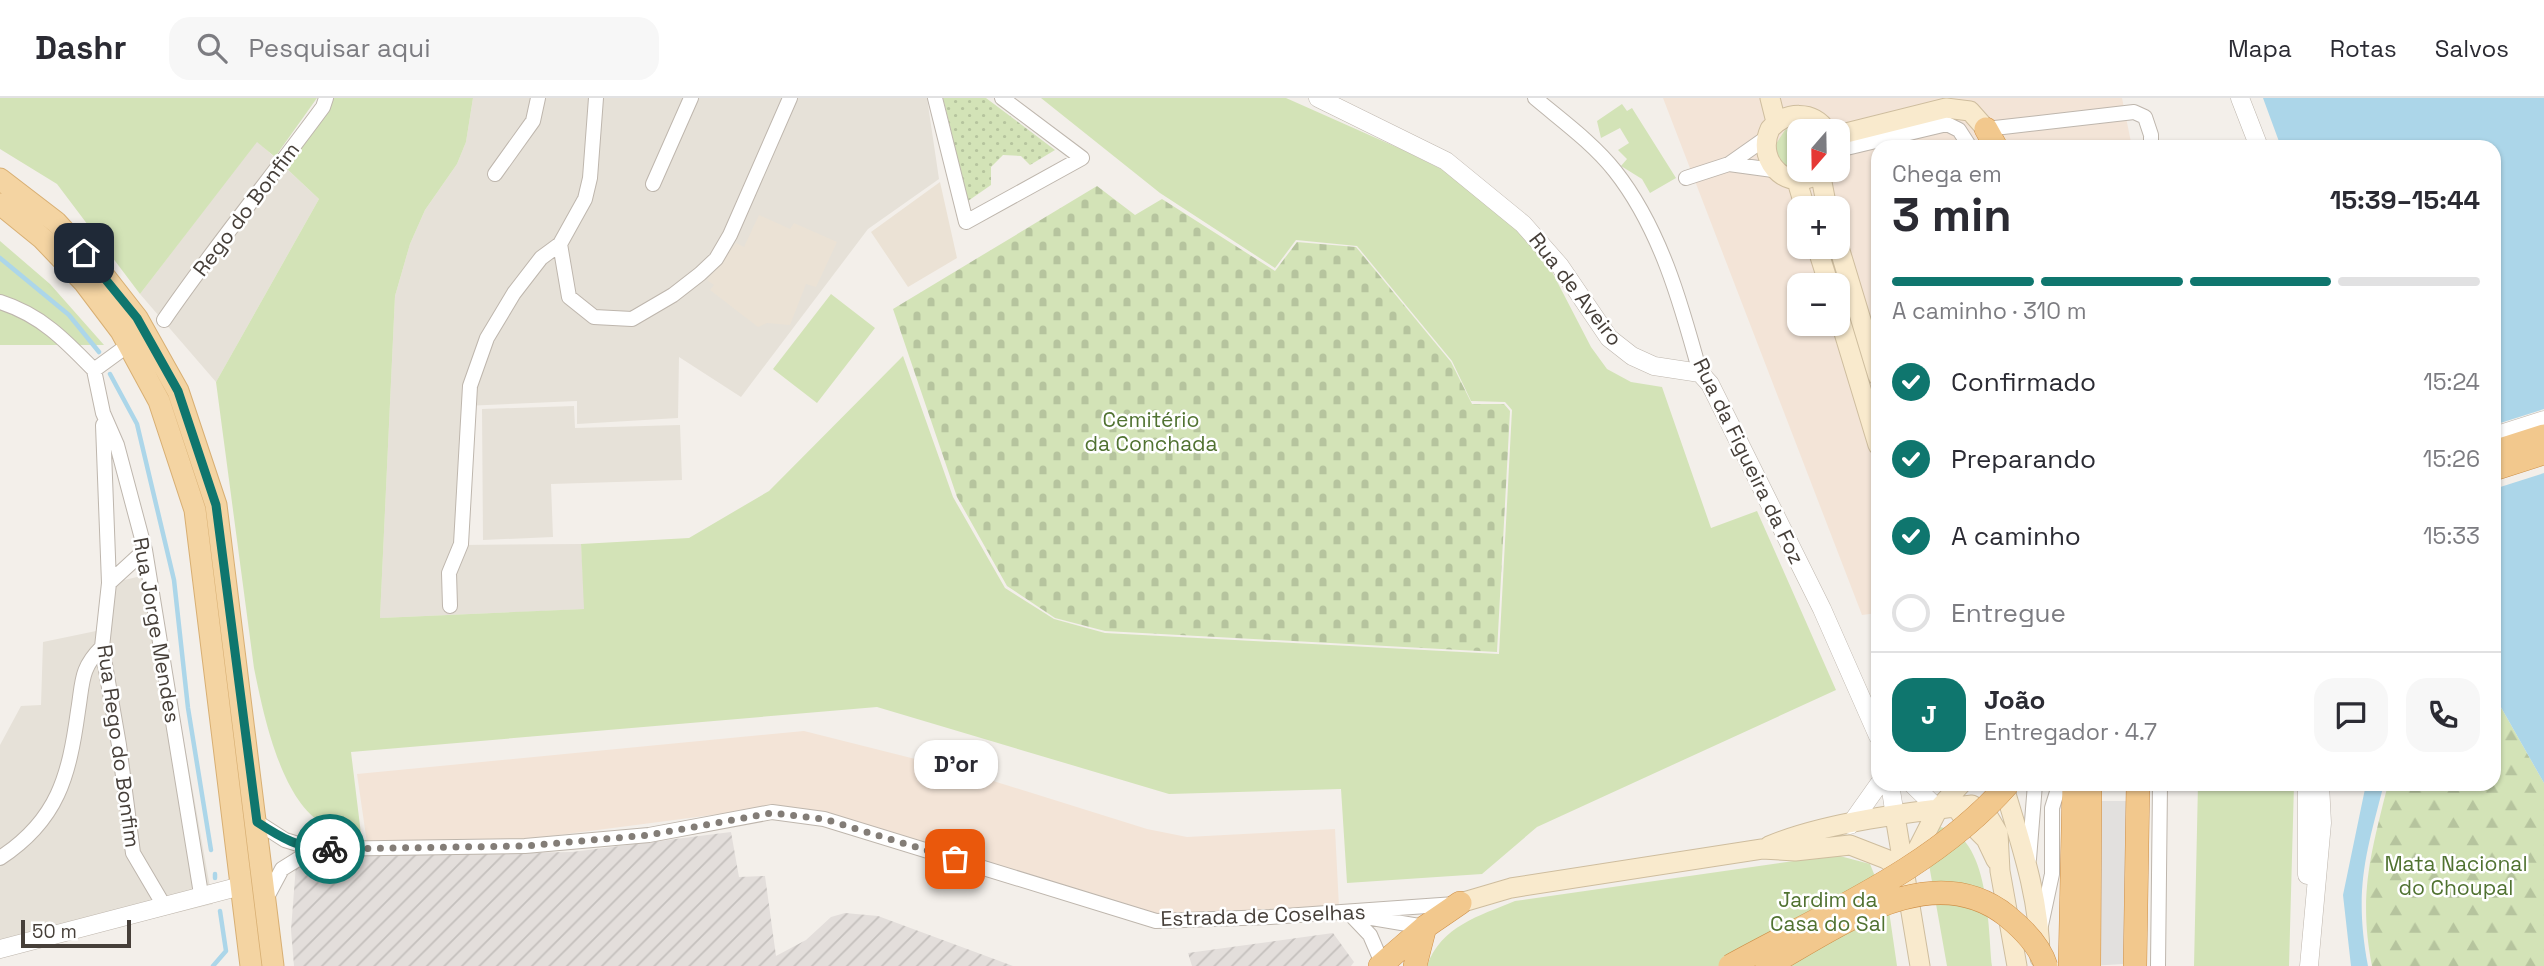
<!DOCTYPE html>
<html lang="pt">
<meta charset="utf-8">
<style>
:root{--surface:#fff;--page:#f7f7f7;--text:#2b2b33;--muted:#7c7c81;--line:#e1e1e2;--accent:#0f766e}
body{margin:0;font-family:"Space Grotesk",sans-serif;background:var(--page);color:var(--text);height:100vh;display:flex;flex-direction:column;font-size:26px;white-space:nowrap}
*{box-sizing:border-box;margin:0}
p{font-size:23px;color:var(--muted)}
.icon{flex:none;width:38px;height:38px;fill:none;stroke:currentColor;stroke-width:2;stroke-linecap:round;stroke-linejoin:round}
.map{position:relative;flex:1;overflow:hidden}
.sheet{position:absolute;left:1871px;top:42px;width:630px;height:651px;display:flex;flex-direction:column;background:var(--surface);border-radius:21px;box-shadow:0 2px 5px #0004}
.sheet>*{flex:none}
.needle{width:46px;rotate:200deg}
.controls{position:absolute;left:1787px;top:21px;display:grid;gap:14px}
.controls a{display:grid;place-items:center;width:63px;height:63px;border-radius:14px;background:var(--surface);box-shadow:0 2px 5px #0004;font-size:35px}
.scale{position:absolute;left:21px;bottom:18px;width:110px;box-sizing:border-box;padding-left:7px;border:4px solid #463f39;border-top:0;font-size:19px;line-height:24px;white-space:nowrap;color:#463f39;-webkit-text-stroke:5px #fff;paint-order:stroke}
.pin{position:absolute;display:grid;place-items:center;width:60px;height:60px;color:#fff;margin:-30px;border-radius:14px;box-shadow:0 4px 10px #0006}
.courier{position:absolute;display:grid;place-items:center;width:70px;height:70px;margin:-35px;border:5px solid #0f766e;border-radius:50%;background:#fff;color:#222;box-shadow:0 2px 9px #0007}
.bubble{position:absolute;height:49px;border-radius:21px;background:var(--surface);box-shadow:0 2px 5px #0004;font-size:23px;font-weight:800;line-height:49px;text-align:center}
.summary em{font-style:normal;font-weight:800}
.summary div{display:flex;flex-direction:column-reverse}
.summary{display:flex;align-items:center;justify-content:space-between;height:119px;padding:0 21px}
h1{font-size:46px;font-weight:800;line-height:52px}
.bar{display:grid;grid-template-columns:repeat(4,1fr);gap:10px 7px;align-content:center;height:84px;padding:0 21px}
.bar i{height:9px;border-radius:5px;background:var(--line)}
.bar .on{background:var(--accent)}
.bar p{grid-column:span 4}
.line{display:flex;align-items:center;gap:18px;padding:0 21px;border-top:2px solid var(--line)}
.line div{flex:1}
.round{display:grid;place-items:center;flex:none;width:74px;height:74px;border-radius:21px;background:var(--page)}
ol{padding:0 21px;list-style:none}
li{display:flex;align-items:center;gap:21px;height:77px}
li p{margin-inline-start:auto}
li .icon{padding:7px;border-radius:50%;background:var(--accent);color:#fff;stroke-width:4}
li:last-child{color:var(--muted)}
li i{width:38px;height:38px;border:4px solid var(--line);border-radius:50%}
header{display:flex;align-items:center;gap:42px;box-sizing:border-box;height:98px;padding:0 35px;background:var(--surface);border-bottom:2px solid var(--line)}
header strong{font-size:33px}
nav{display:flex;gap:38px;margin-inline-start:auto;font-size:24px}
.search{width:490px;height:63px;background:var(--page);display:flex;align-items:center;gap:18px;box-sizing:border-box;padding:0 24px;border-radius:21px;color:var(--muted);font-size:26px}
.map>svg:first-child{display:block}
.residential{fill:#e6e1d8}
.commercial{fill:#f3e4d7;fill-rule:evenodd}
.industrial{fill:url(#industrial-furrows)}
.education{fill:#ebe2d5}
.green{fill:#d3e3b7}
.forest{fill:url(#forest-firs)}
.cemetery{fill:url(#cemetery-stones)}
.garden{fill:url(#garden-dots)}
.parking{fill:#e2e0de}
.water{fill:#acd6e9}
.pier{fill:#f3efea}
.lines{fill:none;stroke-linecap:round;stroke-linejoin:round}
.stream{stroke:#acd6e9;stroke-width:4.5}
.minor-casing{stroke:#beb6ad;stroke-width:16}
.tertiary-casing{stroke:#beb6ad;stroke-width:19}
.secondary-casing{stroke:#cebd9e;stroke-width:21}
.primary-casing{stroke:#d8af73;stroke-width:23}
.trunk-casing{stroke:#ce9049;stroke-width:24}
.minor{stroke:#fff;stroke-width:14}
.tertiary{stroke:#fff;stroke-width:18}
.secondary{stroke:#f9eacd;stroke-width:19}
.primary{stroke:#f4d4a2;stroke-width:21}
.trunk{stroke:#f2c88d;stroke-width:23}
.trunk-bridge-casing{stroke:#ce9049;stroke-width:24;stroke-linecap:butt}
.trunk-bridge{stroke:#f2c88d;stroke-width:23}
.done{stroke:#837d77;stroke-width:7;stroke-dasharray:0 12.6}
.route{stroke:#0f766e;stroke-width:9}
.labels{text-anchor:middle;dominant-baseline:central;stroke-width:5;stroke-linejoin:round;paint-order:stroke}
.street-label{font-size:21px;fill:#463f39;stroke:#fff}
.park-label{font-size:21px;fill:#507231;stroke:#fff}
</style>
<header>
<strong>Dashr</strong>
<div class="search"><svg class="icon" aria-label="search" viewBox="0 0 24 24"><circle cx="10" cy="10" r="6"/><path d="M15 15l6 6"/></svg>Pesquisar aqui</div>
<nav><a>Mapa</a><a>Rotas</a><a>Salvos</a></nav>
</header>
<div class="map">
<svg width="2544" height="868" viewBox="0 0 2544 868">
<defs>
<pattern id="industrial-furrows" width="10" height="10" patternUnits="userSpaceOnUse" patternTransform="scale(1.75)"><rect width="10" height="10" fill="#e3dedb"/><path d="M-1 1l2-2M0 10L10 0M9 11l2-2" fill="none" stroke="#c4c0bd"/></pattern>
<pattern id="forest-firs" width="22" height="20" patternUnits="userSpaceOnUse" patternTransform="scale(1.75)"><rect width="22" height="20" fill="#d3e3b7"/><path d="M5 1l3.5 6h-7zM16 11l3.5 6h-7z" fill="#b6c49e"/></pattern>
<pattern id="cemetery-stones" width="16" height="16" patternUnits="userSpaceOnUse" patternTransform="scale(1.75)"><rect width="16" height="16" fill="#d3e3b7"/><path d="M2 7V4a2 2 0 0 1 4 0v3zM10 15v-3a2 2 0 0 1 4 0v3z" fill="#b6c49e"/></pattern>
<pattern id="garden-dots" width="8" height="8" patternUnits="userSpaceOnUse" patternTransform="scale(1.75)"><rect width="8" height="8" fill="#d3e3b7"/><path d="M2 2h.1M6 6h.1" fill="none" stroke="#b6c49e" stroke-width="1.8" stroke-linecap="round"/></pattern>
</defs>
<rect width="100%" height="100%" fill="#f3efea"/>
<path class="residential" d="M473,0H927L939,81L868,131L741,299L679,259L678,320L577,326V303L464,308L461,447L581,446L585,511L380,520L395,198L410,146L425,112L457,66L466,44Z
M257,43L319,101L216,284L140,196Z
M574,308L575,330L680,327L682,382L551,386L553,439L483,442L482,311Z
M154,475L213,806L0,858V647L21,608L41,607L43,544L96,533L103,487Z"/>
<path class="commercial" d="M1663,0H2122L2132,49H1878V515L1862,517ZM1799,33H1838V72H1799ZM1799,110H1838V149H1799ZM1799,187H1838V226H1799Z
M804,633L955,671L1147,731L1187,739L1335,731L1339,809L1172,820L1133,811L799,710L773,709L521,742L367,745L357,676Z"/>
<path class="industrial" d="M731,734L739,779L765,778L776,858L806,842L831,819L845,815L878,818L1013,868H294L291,832L296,767L333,758L572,754Z
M1333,835L1354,864L1351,868H1192L1188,855Z"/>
<path class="education" d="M940,84L957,160L908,189L871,134Z
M759,117L790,131L794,125L837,144L816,189L806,186L790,227L767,225L758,229L710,192L714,187L707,182L736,145L744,149Z"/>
<path class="green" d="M0,0H317L275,59L257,44L140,196L57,86L0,51Z
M332,0H473L466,44L457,66L425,112L410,146L395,198L380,520L584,511L581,446L689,440L769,393L903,258L953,399L1005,490L1054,521L1105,535L1499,556L1512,312L1505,304L1471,303L1452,263L1357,148L1296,142L1275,170L1160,95L1041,0H1286L1403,52L1451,76L1507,119L1549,168L1591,249L1607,271L1631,284L1662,289L1711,430L1757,413L1836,592L1537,729L1482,776L1347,785L1341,691L1169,696L877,609L351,654L361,736C350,734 335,732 324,726C281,704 263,614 254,570L216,284L319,101L286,70Z
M1622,6L1627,13L1632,10L1676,80L1650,95L1642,81L1621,68L1627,61L1618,52L1629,45L1620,30L1601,40L1597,23Z
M1794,29L1807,33H1799V71L1783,67L1774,49L1785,32Z
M0,143L50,186L104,247H0Z
M831,196L875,230L817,305L773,271Z
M2198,686H2294L2289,868H2194Z
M1940,729C1990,736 1988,831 1992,868H1947L1928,761L1933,737Z
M1836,757L1870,766L1889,813L1897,868H1427C1441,828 1479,818 1515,803Z"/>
<path class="forest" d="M2494,597L2544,685V868H2372C2358,797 2371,755 2388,686H2494Z"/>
<path class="cemetery" d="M1097,88L1135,117L1162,101L1275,173L1297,144L1356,149L1451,264L1472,306H1504L1510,313L1497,554L1105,533L1055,520L1007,488L957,399L893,211Z"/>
<path class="garden" d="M943,0H986L1055,52L1030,67L1021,58L1003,57L991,69V87L968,103Z"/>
<path class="parking" d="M2069,703H2142L2140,865L2090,868Z"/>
<path class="water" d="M2263,0H2544V685L2494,597V49H2281Z
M2366,686H2384C2365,758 2354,793 2368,868H2351L2343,797Z"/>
<path class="pier" d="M2544,311V375L2494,391V327Z"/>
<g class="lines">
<path class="stream" d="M0,160L69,217L99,254
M110,276L137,326L174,482L188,610L211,752
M215,776V780
M213,868L226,853L220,813"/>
<defs>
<path id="minor" d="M935,0L966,124L1082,60L1002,0
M1535,0C1561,22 1593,45 1615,73C1660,130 1681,205 1700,275
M1986,31L2134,14L2145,19L2151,37V49
M1838,52L1947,26L1959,32L1970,49
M1729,66L1773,72
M495,76L533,23L538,0
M1686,80L1729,66L1766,40
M653,86L691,0
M560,146L569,199L594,219L632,221L673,197L700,176L716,161L730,137L790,0
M0,204C41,217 65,242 94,272
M164,222C214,149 270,81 323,9L326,0
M94,272L103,315L117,347L145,452L201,796
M94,272L120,253
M103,327L109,485L102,549L119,647L133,755L163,806
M109,485L145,452
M450,508L449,475L461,446L470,288L487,240L514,195L541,160L560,146L585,101L590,80L596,0
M257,724L285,742L314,751L525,748L649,737L772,714L824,721L1156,823L1270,819L1455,806
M0,760C58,722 69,678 78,613C83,583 80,571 102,549
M2029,761L2035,686
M266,801L282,771L314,751
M1350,816L1370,837L1382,865
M1360,818L1425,829
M2040,832L2052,776V710L2057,694L2071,686
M2158,868L2160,686"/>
<path id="tertiary" d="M1318,0L1446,63L1523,126L1560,168L1609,240L1632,258L1654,268L1700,275L1710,286L1822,511L1878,638
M2240,0L2259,49
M2494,338L2544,322
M1890,686L1895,718
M1912,686L1938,711
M2307,686V777
M1850,727L1879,686
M0,851L241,788
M2309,868L2322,725L2320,686"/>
<path id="secondary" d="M1770,0L1776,24
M1838,37L1946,10L1970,13L1986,31
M1822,72C1793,99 1754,66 1770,31C1786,13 1813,12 1827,33
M1820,74L1827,110
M1797,83L1805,110
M1838,146L1878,278
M1817,149L1829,187
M1838,215L1878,347
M2003,686C2020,743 2040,800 2040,860
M1960,715L1986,741L1996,762
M1895,718L1920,868
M1769,748C1826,724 1911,714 1972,707L1988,718L1998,735L2000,773L2017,868
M1908,770L1938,711L1961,686
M1460,805L1511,790L1762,751L1795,753L1850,747L1886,761L1906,775"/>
<path id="primary" d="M0,81L56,124L98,170L137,220L178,293L216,407L273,868
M0,106L42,140L84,184L121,233L159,303L195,412L251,868"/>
<path id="trunk" d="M1986,31L1996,49
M2494,354L2544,338
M2494,371L2544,355
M1380,868L1425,829L1460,805
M1415,868L1425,829
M2070,868L2074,686
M2089,868L2090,686
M2135,868L2138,686"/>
</defs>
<use href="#minor" class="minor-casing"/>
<use href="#tertiary" class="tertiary-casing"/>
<use href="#secondary" class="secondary-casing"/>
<use href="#primary" class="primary-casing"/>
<use href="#trunk" class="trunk-casing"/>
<use href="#minor" class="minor"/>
<use href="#tertiary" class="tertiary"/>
<use href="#secondary" class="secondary"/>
<use href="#primary" class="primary"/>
<use href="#trunk" class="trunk"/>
<defs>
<path id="trunk-bridge" d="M1730,868C1826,815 1935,770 2008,686
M1767,868C1835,831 1931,757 2007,818C2023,831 2040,848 2046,868"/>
</defs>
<use href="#trunk-bridge" class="trunk-bridge-casing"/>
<use href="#trunk-bridge" class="trunk-bridge"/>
</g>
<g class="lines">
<path class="done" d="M330,751L525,748L649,737L772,715L824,721L955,761"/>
<path class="route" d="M84,155L137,220L178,293L216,407L257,724C280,739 301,752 330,751"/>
</g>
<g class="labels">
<g class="street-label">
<text transform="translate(246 111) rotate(-53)">Rego do Bonfim</text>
<text transform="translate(1576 191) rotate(52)">Rua de Aveiro</text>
<text transform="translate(1749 363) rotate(64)">Rua da Figueira da Foz</text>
<text transform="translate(157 532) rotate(80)">Rua Jorge Mendes</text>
<text transform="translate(119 648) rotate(82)">Rua Rego do Bonfim</text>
<text transform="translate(1263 817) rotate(-2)">Estrada de Coselhas</text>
</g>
<g class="park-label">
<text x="1151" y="321">Cemitério<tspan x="1151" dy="24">da Conchada</tspan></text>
<text x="2456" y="765">Mata Nacional<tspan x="2456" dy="24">do Choupal</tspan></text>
<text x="1828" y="801">Jardim da<tspan x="1828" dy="24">Casa do Sal</tspan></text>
</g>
</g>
</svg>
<div class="controls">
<a><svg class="needle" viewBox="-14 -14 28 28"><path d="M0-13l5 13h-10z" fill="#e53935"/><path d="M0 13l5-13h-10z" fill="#7c7c81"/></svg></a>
<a>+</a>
<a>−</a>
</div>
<div class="scale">50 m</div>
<div class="pin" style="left:955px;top:761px;background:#ea580c"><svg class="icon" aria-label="bag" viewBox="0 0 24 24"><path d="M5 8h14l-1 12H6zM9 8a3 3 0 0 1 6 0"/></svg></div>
<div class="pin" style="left:84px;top:155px;background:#1f2937"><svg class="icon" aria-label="home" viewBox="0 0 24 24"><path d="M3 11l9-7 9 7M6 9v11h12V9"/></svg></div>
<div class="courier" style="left:330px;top:751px"><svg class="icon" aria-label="bike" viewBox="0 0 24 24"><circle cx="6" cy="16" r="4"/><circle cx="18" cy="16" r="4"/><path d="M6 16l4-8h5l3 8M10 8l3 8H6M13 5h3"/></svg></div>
<div class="bubble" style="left:914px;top:642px;width:84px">D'or</div>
<section class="sheet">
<div class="summary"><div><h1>3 min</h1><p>Chega em</p></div><em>15:39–15:44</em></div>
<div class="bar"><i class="on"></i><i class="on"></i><i class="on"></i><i></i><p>A caminho · 310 m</p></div>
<ol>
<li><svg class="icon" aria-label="check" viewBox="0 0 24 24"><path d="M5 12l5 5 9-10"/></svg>Confirmado<p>15:24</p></li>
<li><svg class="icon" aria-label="check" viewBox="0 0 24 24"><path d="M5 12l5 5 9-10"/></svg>Preparando<p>15:26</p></li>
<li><svg class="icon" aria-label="check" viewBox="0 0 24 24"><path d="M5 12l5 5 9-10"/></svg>A caminho<p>15:33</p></li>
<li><i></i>Entregue</li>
</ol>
<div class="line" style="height:126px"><b class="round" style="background:var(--accent);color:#fff">J</b><div><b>João</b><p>Entregador · 4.7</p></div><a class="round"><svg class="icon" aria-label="chat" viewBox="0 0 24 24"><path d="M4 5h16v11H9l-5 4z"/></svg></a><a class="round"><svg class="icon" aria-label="phone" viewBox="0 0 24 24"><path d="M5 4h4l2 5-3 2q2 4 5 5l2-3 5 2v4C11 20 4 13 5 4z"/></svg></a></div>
</section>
</div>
